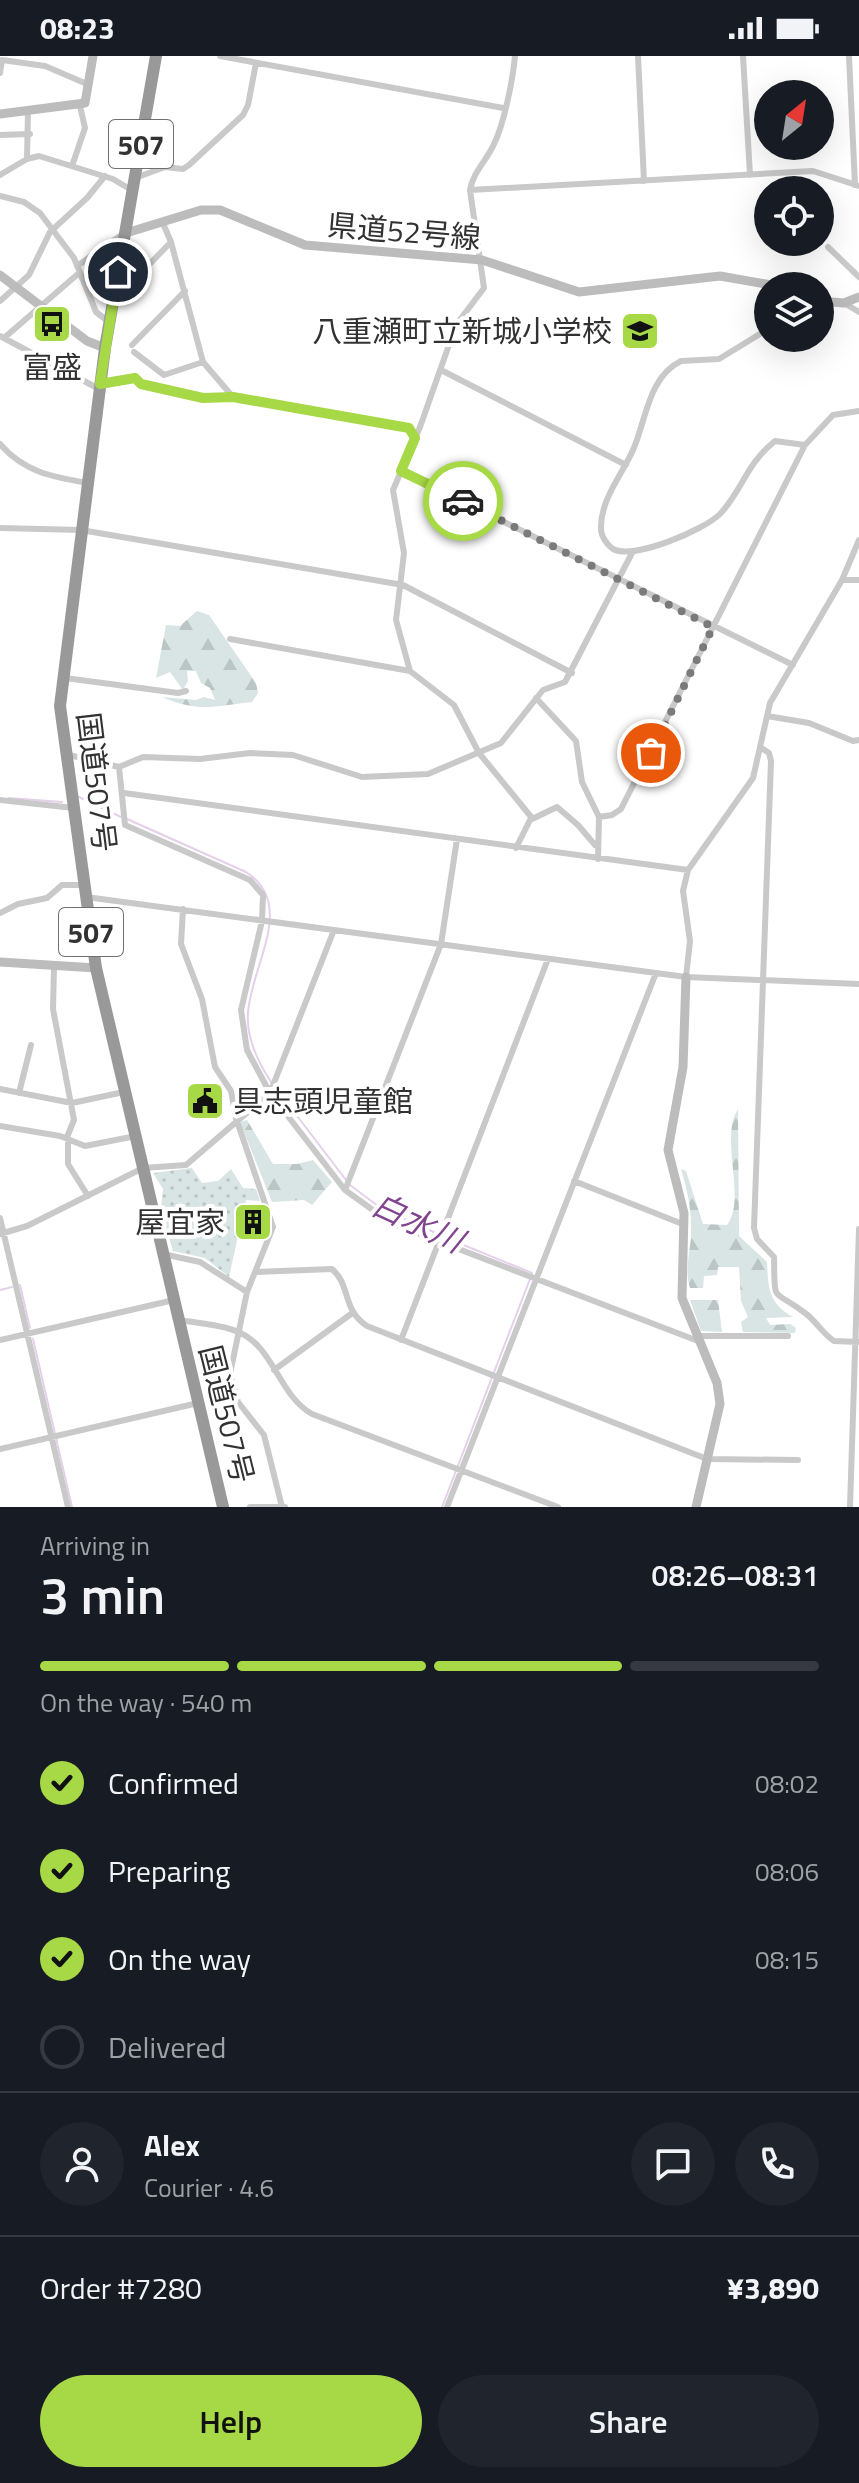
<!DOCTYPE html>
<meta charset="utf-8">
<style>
:root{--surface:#171b24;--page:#20242c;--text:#f1f3f6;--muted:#9ea1a6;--line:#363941;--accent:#a7d845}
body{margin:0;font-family:"Titillium Web","Noto Sans JP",sans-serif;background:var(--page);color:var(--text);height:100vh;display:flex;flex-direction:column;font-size:30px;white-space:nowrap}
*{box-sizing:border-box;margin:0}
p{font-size:26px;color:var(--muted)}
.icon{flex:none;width:44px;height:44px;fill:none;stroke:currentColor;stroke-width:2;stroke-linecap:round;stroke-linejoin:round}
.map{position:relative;height:1451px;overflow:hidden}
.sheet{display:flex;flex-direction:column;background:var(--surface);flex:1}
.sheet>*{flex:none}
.needle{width:52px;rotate:30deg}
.fabs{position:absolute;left:754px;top:24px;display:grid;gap:16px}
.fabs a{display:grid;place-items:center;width:80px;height:80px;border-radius:50%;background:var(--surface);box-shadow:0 8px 32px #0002;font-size:40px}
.pin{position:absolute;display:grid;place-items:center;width:68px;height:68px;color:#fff;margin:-34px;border:4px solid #fff;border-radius:50%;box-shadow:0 2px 8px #0007}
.courier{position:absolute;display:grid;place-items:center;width:80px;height:80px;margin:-40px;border:6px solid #a7d845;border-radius:50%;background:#fff;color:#222;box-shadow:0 2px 10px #0007}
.summary em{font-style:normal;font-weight:600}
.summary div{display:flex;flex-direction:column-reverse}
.summary{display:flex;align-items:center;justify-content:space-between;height:136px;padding:0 40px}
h1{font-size:52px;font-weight:600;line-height:60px}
.bar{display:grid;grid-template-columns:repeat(4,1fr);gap:12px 8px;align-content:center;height:96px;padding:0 40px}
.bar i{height:10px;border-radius:6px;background:var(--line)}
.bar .current{background:var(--accent)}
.bar p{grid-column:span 4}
.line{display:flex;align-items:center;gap:20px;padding:0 40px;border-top:2px solid var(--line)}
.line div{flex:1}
.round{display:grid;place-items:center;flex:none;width:84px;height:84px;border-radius:42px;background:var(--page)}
ol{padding:0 40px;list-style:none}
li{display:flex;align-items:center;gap:24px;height:88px}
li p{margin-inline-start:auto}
li .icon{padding:8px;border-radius:50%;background:var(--accent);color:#111;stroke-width:4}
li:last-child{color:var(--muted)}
li i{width:44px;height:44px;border:4px solid var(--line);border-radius:50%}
.cta{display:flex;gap:16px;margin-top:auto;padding:16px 40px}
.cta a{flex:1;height:92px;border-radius:48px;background:var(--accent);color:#111;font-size:32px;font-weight:600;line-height:92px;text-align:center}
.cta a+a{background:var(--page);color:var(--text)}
.status{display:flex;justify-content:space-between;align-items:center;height:56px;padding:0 40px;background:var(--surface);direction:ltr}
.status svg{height:22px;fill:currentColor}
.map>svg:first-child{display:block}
.grass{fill:url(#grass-dots)}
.forest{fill:url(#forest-firs)}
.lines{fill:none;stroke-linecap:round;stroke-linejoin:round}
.stream{stroke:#e5d0eb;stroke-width:2}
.street{stroke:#c9c9c9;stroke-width:6}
.secondary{stroke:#bcbcbc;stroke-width:9}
.highway{stroke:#999;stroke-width:12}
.done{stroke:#7a7a7a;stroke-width:8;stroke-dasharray:0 14.4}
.route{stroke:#a7d845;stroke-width:10}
.labels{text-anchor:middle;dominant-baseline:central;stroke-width:8;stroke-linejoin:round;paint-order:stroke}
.shield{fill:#fff;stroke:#707070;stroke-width:2}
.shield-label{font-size:28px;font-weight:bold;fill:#323232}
.street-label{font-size:30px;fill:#323232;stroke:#fff}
.poi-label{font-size:30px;fill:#323232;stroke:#fff;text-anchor:end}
.water-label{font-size:32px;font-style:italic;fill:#80458e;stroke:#fff}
</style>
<div class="status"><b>08:23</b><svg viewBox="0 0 49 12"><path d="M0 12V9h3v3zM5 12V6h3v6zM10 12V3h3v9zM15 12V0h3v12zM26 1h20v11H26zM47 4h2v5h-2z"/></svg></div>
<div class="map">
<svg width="859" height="1451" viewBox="0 0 859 1451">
<defs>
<pattern id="grass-dots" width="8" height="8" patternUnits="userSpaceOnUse" patternTransform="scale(2)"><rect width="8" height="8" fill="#d8e5e4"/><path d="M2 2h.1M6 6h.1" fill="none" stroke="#bac5c4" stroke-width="1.8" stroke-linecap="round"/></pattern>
<pattern id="forest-firs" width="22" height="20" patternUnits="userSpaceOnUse" patternTransform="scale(2)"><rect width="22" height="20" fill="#d8e5e4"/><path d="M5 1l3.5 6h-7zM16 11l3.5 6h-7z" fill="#bac5c4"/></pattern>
</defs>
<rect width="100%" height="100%" fill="#fff"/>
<path class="grass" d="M192,1112L202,1127L218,1125L231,1113L243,1132L256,1133L260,1145L246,1144L229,1221L205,1202L173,1195L161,1154L163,1133L153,1117Z"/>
<path class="forest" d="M197,555L209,559L256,627L258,637L252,646C214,650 199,657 162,641L196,644L204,641L215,644L210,632L201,627L196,615H187L188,625L183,634L170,616L156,622L166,569L180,570Z
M738,1053L739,1180L767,1206C768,1232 769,1248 793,1261L766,1262L770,1269L790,1268L796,1272L795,1277L743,1276L741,1266L748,1261L741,1245L739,1211H718L717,1219L704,1220L703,1232H690C684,1214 691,1194 691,1176C692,1154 687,1133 681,1113L686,1115L703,1168L727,1169C747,1143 719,1082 738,1053Z
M247,1064L273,1108H297L313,1104L332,1126L312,1149L304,1144L272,1146L240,1066Z
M690,1244H718L722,1276L701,1275Z"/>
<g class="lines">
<path class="stream" d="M79,741L121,761
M9,742L62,746
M127,763L246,816C297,849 251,909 248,957C246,981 258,1006 271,1026
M275,1031L346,1124
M350,1129L382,1153L438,1178
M444,1181L532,1217
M20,1229L30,1272
M0,1234L12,1231
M33,1283L72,1451
M442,1451L530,1223"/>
<path class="street" d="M220,0L503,52
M515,0C513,23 504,68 494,88C487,104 473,116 470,134L484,232L456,269L420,371L393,434L404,497L396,564L410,615L454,649L479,697L532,762
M638,0L644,125
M743,0L750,119
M849,0L855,129
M2,4L45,10L87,28
M0,17L2,4
M0,79L30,78
M27,103L28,55
M72,110L85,72L80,50
M0,119L27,103L39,100L113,123L133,135
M135,122L165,111L183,113L189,109L243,59L248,49L256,7
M470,134L813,115L859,130
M0,140L24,146L40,157L74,202L96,256L109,266
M162,165L171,186L203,306L233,341
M828,191L859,221
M77,210L123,178
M139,219L171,186
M0,245L29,219L50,176L87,142L105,120
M844,247L859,256
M768,273L719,303L681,305C648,321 646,365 633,394C622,419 600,444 601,473C601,480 607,489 613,493C634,504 704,474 720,458C742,435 746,408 775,385L805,389
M0,280L99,333
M4,282L79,217
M132,289L185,235
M134,296L164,319
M441,314L626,409
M164,319L203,306
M100,328L135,322L141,328L203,342L233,341L409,372L415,382
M0,388C24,416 52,421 88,427
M401,415L793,609
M0,472L81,474L403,529L572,617
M842,524H859
M230,583L410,615
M65,622L178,637L186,635
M536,642L576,685L582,726L599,761L598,803
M767,660L809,667L853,685L859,684
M760,691L769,697L771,705L754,1172L757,1183L774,1201C775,1250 771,1231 805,1257C816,1265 823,1278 834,1285L859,1286
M65,698L119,711L143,701L200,703L250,697L293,699L362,721L428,718L501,687L543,634L565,626L632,497
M119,711L125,769L250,824L263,839L262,865L241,954L247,994L270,1037L345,1134L391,1167L698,1285
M124,737L688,814
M0,744L74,752
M599,761L612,759L621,753L805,389L833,359L859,355
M516,792L530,764L557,751L578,769L595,789
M86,841L686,921L859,928
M183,853L181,888L202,943L215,1011L231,1035L236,1062L273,1171L247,1236L230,1318L238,1346L264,1379L282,1451
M0,857L18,848L47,842L62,829H84
M54,910L53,953L74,1064L67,1081
M686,921L690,885L683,835L688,814L753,722L770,647L842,524L859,484
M0,1033L72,1047L124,1036
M19,1037L31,989
M0,1070L60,1080L85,1090L136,1080
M68,1083V1108L88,1140
M574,1125L685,1169
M345,1134L441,888L457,783
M0,1162L68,1451
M0,1178L27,1170L143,1112L186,1109L270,1037L334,874
M163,1198L200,1206L247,1236
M255,1216L332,1213C351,1229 342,1254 367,1270L707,1403L798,1404
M179,1264C197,1267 219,1268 236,1275C274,1289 278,1339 312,1358L558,1451
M696,1280H788
M0,1284L174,1244
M401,1284L548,903
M274,1314L351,1258
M0,1393L198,1347
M250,1451H285
M447,1451L656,917
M850,1451L859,1173"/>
<path class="secondary" d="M0,58L85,47L93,0
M126,177L201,154H220L305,189L482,204L579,236L720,220L777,230
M0,219L87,285L105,292
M820,245L844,247L859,241
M0,906L96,912
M686,921L683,1011L668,1094L684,1157L682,1242L717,1327L720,1348L696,1451"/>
<path class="highway" d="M156,0L105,292L60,650L96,912L223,1451"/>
</g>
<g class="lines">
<path class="done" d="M463,445L713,571L651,697"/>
<path class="route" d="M118,216L100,328L135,322L141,328L203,342L233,341L409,372L415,382L401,415L463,445"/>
</g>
<defs>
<symbol id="bus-square" viewBox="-11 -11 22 22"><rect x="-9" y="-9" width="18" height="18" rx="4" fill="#a7d845" stroke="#fff"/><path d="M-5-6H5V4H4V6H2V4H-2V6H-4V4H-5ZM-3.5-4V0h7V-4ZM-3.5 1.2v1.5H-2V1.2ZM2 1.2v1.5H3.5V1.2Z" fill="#111"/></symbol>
<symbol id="school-square" viewBox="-11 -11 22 22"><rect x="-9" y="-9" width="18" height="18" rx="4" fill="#a7d845" stroke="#fff"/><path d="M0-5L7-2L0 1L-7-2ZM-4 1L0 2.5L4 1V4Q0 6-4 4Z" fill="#111"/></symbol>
<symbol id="civic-square" viewBox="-11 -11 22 22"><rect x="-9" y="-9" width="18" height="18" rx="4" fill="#a7d845" stroke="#fff"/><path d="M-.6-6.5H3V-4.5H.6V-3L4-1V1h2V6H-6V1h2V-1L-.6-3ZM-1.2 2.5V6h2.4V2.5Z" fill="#111"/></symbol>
<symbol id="building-square" viewBox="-11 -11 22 22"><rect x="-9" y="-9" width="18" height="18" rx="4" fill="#a7d845" stroke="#fff"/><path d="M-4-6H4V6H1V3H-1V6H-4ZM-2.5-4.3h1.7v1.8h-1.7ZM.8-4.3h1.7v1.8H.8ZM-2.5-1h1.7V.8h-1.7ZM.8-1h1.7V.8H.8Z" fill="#111"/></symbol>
</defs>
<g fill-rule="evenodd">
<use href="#bus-square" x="30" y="246" width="44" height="44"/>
<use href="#school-square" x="618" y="253" width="44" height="44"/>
<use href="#civic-square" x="183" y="1023" width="44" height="44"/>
<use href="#building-square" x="231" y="1144" width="44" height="44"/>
</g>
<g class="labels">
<g class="shield">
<rect x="109" y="64" width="64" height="48" rx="6"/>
<rect x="59" y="852" width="64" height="48" rx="6"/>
</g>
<g class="shield-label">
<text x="141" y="88">507</text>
<text x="91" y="876">507</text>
</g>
<g class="street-label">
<text transform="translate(404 175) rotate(5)">県道52号線</text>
<text transform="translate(97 726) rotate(83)">国道507号</text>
<text transform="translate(227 1358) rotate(76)">国道507号</text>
</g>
<g class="poi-label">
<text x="612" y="275">八重瀬町立新城小学校</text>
<text x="52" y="311" text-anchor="middle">富盛</text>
<text x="233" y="1045" text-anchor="start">具志頭児童館</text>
<text x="225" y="1166">屋宜家</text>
</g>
<g class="water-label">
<text transform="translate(418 1166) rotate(25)">白水川</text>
</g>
</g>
</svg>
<div class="fabs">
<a><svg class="needle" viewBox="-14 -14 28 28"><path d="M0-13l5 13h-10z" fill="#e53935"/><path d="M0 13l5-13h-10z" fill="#9ea1a6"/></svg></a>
<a><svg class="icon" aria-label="locate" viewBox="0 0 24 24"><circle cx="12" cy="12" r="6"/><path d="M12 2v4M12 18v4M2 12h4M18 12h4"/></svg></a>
<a><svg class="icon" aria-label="layers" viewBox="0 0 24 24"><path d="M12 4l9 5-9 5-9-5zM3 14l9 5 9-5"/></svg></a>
</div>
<div class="pin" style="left:651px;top:697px;background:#ea580c"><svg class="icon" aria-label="bag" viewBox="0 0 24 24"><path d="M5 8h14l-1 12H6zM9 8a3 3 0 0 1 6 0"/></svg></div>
<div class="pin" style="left:118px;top:216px;background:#1f2937"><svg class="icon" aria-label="home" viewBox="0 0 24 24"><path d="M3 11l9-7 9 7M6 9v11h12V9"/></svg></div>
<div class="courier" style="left:463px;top:445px"><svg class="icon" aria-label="car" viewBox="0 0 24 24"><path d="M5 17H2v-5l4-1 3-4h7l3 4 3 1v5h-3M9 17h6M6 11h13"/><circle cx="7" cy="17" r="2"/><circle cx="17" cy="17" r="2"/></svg></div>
</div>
<section class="sheet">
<div class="summary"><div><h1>3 min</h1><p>Arriving in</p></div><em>08:26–08:31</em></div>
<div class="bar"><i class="current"></i><i class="current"></i><i class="current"></i><i></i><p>On the way · 540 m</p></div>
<ol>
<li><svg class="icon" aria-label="check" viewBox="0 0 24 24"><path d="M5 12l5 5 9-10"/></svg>Confirmed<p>08:02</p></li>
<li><svg class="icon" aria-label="check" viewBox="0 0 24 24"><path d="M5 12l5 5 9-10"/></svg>Preparing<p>08:06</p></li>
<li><svg class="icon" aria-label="check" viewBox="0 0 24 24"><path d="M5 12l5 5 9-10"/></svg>On the way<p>08:15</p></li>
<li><i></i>Delivered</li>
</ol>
<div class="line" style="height:144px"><a class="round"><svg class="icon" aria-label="person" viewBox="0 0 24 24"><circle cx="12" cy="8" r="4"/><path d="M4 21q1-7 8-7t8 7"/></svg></a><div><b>Alex</b><p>Courier · 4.6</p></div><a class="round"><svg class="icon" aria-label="chat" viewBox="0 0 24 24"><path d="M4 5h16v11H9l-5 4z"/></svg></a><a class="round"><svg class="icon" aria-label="phone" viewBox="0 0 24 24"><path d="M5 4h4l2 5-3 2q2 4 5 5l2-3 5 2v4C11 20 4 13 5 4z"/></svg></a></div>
<div class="line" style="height:104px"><div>Order #7280</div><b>¥3,890</b></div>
<div class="cta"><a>Help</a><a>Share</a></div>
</section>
